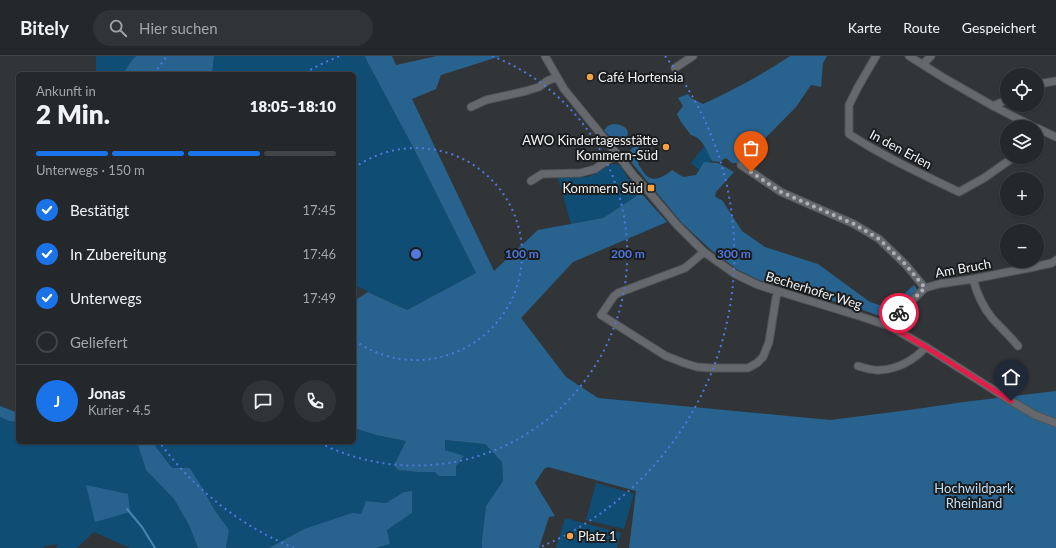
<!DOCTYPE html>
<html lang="de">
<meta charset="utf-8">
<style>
:root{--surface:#25282a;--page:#313436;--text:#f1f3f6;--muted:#a3a6a8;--line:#424447;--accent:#1a73e8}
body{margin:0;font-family:Lato,sans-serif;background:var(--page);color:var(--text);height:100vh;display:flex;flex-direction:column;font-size:15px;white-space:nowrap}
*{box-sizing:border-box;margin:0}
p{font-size:13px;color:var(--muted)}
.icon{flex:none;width:22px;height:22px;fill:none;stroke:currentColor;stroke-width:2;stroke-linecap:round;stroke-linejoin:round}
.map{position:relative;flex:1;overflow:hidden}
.drawer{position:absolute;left:16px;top:16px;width:340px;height:372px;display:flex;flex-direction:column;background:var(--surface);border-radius:6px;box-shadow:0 1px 3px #0004,0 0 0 1px var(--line)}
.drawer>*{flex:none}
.controls{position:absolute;left:1000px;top:12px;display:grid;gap:8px}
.controls a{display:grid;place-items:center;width:44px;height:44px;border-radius:50%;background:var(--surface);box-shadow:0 1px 3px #0004,0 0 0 1px var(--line);font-size:20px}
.pin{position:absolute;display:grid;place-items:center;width:34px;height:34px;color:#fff;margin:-41px -17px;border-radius:50% 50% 50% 0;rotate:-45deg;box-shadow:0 0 4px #0007}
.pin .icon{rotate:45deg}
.courier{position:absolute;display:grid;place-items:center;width:40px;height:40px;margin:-20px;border:3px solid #e11d48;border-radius:50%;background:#fff;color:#222;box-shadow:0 1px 5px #0007}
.summary em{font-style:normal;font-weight:800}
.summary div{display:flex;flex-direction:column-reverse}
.summary{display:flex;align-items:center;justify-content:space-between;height:68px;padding:0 20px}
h1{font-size:26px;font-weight:800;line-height:30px}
.bar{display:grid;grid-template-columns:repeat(4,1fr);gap:6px 4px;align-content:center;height:48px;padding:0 20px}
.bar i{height:5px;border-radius:3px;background:var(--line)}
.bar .on{background:var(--accent)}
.bar p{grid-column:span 4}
.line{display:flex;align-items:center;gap:10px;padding:0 20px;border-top:1px solid var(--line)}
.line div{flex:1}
.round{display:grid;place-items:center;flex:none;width:42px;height:42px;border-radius:21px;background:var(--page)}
ol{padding:0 20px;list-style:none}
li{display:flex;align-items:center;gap:12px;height:44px}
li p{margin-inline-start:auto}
li .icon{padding:4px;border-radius:50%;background:var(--accent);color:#fff;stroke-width:4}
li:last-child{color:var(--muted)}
li i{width:22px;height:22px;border:2px solid var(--line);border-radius:50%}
header{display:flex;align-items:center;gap:24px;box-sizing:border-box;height:56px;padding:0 20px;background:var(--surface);border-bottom:1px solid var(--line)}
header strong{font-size:19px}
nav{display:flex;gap:22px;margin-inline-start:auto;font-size:14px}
.search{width:280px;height:36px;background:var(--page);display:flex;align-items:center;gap:10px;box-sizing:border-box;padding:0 14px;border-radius:22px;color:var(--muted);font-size:15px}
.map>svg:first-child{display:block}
.green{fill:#0f4d75}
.forest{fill:#27638e}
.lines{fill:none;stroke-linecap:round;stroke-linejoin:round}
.stream{stroke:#4984b0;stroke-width:2}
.street-casing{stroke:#515457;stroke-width:9}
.street{stroke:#65696d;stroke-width:7}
.done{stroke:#aeb1b4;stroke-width:4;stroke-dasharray:0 7.2}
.route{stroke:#e11d48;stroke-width:5}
.ring{fill:none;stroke:#5278e0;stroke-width:2;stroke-dasharray:2 4}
.poi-dot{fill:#f7a149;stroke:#1a1c1d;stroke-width:1.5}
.labels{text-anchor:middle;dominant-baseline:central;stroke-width:4;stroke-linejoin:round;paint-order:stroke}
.poi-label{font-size:13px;fill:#f2f4f6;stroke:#1a1c1d;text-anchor:start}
.street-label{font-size:13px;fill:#f2f4f6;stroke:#1a1c1d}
.park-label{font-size:13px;fill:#bedef7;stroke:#1a1c1d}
.centre{fill:#5278e0;stroke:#1a1c1d;stroke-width:2}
.ring-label{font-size:12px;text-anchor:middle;font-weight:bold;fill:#5278e0;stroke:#1a1c1d;stroke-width:4;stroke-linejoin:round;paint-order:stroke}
</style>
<header>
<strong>Bitely</strong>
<div class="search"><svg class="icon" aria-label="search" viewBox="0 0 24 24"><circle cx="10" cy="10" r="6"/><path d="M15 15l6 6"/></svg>Hier suchen</div>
<nav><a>Karte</a><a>Route</a><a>Gespeichert</a></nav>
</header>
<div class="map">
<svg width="1056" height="492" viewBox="0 0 1056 492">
<rect width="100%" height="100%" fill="#313538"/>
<path class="green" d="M96,0H136L132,4L123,18H96Z
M214,0H365L368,7L414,93L476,217L407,254L354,229V18H212Z
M705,89L716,97L702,116L691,107Z
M612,108C622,107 623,115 628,122C632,127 637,133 641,137L603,162L571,168L558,122L587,121L595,118Z
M0,361L9,365L18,366V386H137L146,414L174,443L189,469L198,492H130L94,476L77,492H56L58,488L45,490L43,492H0Z
M354,373H357L376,379L406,385L394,409L398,414L418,416H435L456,420V410L445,394V384L485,388L502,406L503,425L486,450L482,484V492H376L390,488L387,474L412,457V435L404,436L386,447L366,445L361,459L304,473L269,492H226L229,474L214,453L190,412H172L156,391L154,386H354Z
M596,427L634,438L624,473L586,464Z
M565,462L621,477L617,492H556Z"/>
<path class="forest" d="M136,0H214L212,18H123L132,4Z
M365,0H392L396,9L437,0H501L441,19L436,33L412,43L494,215L538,174L603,162L641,137L667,166L573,206L521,262L566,321L598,342L830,364L909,354L964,346L1056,335V492H629L636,435L548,411L544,413L535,427L555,460L549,461L539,492H482V484L486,450L503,425L502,406L485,388L445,384V394L464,400L456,410V420H439L435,416H418L398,414L394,409L406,385L376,379L357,373H354V245L368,236L407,254L476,217L414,93L368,7Z
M790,0H827L823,7L821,31L811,29L796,51L741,107H732L726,102L719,106L712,105C707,95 703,82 691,79L681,66L677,58L683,50L678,42L688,38L691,42L703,48C733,34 762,19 790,0Z
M613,68C621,68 631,72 627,81C626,85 621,88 618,90L604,74L608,70Z
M637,88L641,95L638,108C641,112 644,118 648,121C656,126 666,119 672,114L683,121L696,119L704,106L718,107L734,116L716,136L715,140L719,143L722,144L742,175L765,191L818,208L870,246L889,252L914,229L918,235L888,263L860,253L759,224L738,214L711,194L682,167L632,107L626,98Z
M0,350L18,357V366L9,365L0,361Z
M137,386H154L156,391L172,412H190L200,428L214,453L229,474L226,492H198L189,469L174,443L146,414Z
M86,429L128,438L130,456L95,466Z
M412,435V457L387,474L390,488L376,492H269L304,473L352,457L361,458L366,445L386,447L404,436Z"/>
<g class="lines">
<path class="stream" d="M127,453L142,471L155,492"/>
<defs>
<path id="street" d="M545,0L564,33L617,98L634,120L649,136L677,169L704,196L735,218L758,229L859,260L889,270L926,291L1011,345L1035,359L1056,367
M876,0L858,31L849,49V78C884,101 922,118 959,136L984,122L1014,101
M909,0L944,22L993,50L1034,71
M923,8L931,0
M675,12L693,0
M1037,30L1044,27L1056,25
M993,50L1007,44
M471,51L486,44L526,35L539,31L547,25L557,21
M1037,72L1056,81
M741,109L781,136L854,168L879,183L906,209L925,232
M531,125L542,118L580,117L595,113L617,98
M704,196L685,212L618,237L614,240L601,259L666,300L684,307L697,311L711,312H748L757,307L763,301L769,286L776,242L778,236
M973,223C977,238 983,251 992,262C1001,272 1010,280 1018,290
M889,270L897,259L925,232L939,228L973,223L1029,212L1052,207L1056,204
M858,310C865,312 873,315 880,314C898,313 914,304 926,291"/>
</defs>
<use href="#street" class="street-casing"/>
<use href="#street" class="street"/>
</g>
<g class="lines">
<path class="done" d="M751,116L781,136L854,168L879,183L906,209L925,232L899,257"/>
<path class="route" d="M899,257L890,270L926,291L1011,345"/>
</g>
<g class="ring">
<path d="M354 112A106 106 0 1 1 354 284"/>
<path d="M305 17A212 212 0 0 1 340 0M492 0A212 212 0 1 1 318 386"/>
<path d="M294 492A318 318 0 0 1 160 387M154 18A318 318 0 0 1 167 0M665 0A318 318 0 0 1 538 492"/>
</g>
<g class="poi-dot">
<circle cx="590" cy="21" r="4"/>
<circle cx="666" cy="91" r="4"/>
<rect x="647" y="128" width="8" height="8" rx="2"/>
<circle cx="570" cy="480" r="4"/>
</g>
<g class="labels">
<g class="poi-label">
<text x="598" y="21">Café Hortensia</text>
<text x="658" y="84" text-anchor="end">AWO Kindertagesstätte<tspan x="658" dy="15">Kommern-Süd</tspan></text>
<text x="643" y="132" text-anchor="end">Kommern Süd</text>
<text x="578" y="480">Platz 1</text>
</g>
<g class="street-label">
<text transform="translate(901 93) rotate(28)">In den Erlen</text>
<text transform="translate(963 212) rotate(-10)">Am Bruch</text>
<text transform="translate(814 234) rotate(17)">Becherhofer Weg</text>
</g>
<g class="park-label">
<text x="974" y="432">Hochwildpark<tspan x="974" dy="15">Rheinland</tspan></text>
</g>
</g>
<circle cx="416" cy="198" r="6" class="centre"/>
<g class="ring-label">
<text x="522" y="202">100 m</text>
<text x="628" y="202">200 m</text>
<text x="734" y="202">300 m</text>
</g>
</svg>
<div class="controls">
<a><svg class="icon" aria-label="locate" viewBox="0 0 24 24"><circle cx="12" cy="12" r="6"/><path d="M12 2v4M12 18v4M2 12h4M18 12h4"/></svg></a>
<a><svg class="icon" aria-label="layers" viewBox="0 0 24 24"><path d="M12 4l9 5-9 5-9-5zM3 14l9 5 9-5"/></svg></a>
<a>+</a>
<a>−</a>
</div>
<div class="pin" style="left:751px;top:116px;background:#ea580c"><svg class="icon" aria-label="bag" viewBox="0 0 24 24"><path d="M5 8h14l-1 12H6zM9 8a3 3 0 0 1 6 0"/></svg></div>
<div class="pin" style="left:1011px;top:345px;background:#1f2937"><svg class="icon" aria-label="home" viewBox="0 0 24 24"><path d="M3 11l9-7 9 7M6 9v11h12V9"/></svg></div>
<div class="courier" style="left:899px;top:257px"><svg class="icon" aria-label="bike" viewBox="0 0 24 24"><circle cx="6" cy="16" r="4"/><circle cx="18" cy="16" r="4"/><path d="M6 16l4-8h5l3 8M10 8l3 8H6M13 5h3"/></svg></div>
<section class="drawer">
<div class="summary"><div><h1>2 Min.</h1><p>Ankunft in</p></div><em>18:05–18:10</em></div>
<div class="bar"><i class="on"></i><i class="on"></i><i class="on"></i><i></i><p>Unterwegs · 150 m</p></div>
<ol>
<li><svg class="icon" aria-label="check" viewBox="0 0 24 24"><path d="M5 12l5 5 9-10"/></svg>Bestätigt<p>17:45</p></li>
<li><svg class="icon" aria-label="check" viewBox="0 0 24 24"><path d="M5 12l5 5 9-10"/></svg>In Zubereitung<p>17:46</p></li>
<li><svg class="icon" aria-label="check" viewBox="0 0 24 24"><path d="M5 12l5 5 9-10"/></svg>Unterwegs<p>17:49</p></li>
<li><i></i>Geliefert</li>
</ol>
<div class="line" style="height:72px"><b class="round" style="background:var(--accent);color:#fff">J</b><div><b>Jonas</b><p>Kurier · 4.5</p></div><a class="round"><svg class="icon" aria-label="chat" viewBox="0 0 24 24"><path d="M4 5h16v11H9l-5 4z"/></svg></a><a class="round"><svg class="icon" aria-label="phone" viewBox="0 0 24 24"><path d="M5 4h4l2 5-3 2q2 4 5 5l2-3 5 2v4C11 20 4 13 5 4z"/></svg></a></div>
</section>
</div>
